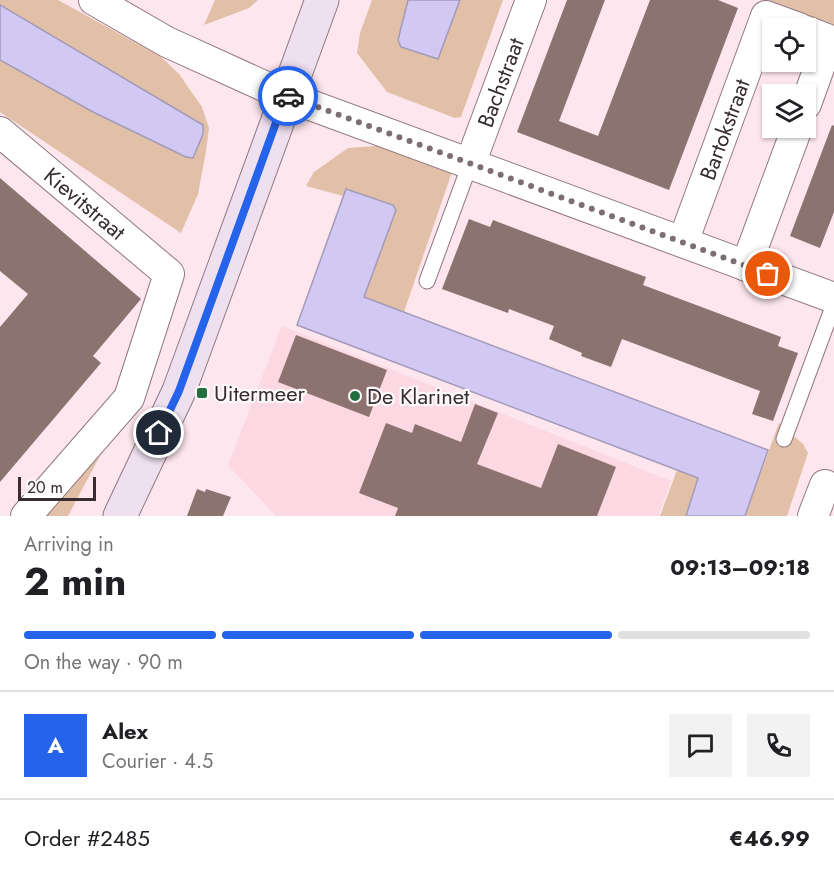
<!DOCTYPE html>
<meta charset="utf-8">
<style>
:root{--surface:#fff;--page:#f2f2f2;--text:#202124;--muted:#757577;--line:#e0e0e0;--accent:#2563eb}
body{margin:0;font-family:Jost,sans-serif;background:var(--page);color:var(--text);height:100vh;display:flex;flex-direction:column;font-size:22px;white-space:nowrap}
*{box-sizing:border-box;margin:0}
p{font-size:20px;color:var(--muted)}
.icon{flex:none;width:33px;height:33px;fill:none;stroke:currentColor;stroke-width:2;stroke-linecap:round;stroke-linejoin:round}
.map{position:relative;height:516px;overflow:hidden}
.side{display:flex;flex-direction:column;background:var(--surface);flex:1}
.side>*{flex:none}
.fabs{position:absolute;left:762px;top:18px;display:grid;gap:12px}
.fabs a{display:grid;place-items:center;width:54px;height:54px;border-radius:0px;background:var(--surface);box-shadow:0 2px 4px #0004;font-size:30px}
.scale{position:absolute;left:18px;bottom:15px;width:78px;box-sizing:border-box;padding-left:6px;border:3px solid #372d30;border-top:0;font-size:16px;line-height:21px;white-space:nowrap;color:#372d30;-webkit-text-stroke:4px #fef9fa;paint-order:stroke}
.pin{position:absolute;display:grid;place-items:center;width:51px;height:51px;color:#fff;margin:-26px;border:3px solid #fff;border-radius:50%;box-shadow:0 2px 6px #0007}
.courier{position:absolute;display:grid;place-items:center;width:60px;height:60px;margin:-30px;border:4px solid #2563eb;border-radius:50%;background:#fff;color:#222;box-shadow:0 2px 8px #0007}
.headline em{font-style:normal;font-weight:700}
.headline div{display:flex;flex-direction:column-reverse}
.headline{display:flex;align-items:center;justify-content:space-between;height:102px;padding:0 24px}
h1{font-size:39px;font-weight:700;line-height:45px}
.bar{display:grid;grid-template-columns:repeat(4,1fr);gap:9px 6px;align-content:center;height:72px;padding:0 24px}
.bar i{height:8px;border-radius:4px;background:var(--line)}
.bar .active{background:var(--accent)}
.bar p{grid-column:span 4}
.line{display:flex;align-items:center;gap:15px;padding:0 24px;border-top:2px solid var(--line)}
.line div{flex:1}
.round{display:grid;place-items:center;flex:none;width:63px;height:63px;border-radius:0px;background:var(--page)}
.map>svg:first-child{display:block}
.built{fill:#fcd8e3}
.green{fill:#e2c0a7}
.water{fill:#d1c9f4;stroke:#a39ab9;stroke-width:1.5}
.building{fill:#8c736f}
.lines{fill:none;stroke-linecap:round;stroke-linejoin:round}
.service-casing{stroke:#917880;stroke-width:17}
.minor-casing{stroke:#917880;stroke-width:32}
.secondary-casing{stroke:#917880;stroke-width:35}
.service{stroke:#fff;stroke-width:15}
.minor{stroke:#fff;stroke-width:30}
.secondary{stroke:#efe0f0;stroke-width:33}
.done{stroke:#7c6e72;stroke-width:6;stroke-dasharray:0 10.8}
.route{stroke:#2563eb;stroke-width:8}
.poi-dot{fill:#226e3d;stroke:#fef9fa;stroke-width:2}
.labels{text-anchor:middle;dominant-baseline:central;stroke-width:4.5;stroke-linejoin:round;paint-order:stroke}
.street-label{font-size:22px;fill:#372d30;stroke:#fef9fa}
.poi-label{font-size:22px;fill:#372d30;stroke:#fef9fa;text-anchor:start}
</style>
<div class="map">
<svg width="834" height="516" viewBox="0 0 834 516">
<rect width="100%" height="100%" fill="#fde6ed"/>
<path class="built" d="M282,326L671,481L658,516H276L228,465Z"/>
<path class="green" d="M0,0H58L160,56L179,74L202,107L209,128L206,151L198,194L181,233L0,112V60L93,112L186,157L193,158L203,134V125L0,5Z
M215,0H258L249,8L204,25Z
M372,0H408L398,40L401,47L438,59L460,0H503L461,117L455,118L387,92L357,53L360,33Z
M771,0H834V25L770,2Z
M389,145L453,169L404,312L364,297L395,210L393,205L346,189L343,196L306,186L314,172L348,148Z
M779,423L803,444L808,453L787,516H745Z
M99,451L102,452L68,516H44Z
M677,470L699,478L686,516H660Z"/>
<path class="water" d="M408,0H460L438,59L401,47L398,40Z
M0,5L203,125V134L193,158L186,157L93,112L0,60Z
M346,189L393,205L396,210L364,297L768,450L745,516H686L698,478L297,325Z"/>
<path class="building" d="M567,0H605L559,121L598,136L650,0H718L738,8L669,190L517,132Z
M832,125L834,126V212L820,248L790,236Z
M0,178L141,299L93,356L101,363L0,482V327L28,294L0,271Z
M469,219L490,227L493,220L570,249L646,277L643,285L781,337L778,346L798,353L773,421L752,414L760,391L752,388L622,339L611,367L581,356L582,353L549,339L554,326L509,309L508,313L442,289Z
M296,335L387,370L369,417L278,382Z
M475,404L498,413L477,464L541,488L558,444L616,467L597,516H395L398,508L359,493L386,423L412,433L415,424L461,442Z
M197,489L205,492L206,489L231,497L223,516H187Z"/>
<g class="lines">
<defs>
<path id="service" d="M427,281L470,164
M784,439L834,304"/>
<g id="minor">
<path d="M94,0L167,42L286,96L834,298"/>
<path d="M806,31L829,40L806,104"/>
<path id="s1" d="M0,132L169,274L129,398L26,516"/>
<path id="s2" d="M470,164L531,0"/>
<path id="s3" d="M683,242L766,16L799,28"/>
<path d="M746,266L797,128"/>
<path d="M813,516L825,485"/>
</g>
<path id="secondary" d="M120,516L179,391L322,0"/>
</defs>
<use href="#service" class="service-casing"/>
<use href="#minor" class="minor-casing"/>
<use href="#secondary" class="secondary-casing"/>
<use href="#service" class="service"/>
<use href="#minor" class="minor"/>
<use href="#secondary" class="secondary"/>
</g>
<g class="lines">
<path class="done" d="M288,96L768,274"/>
<path class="route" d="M159,433L179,391L278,117L286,96H288"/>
</g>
<g class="poi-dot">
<rect x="196" y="387" width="12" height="12" rx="3"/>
<circle cx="355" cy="396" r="6"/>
</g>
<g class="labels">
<g class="street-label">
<text stroke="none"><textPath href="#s2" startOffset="87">Bachstraat</textPath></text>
<text stroke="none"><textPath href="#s3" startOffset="120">Bartokstraat</textPath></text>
<text stroke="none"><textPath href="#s1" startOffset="111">Kievitstraat</textPath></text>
</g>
<g class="poi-label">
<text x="214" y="393">Uitermeer</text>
<text x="367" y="396">De Klarinet</text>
</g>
</g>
</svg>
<div class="fabs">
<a><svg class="icon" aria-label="locate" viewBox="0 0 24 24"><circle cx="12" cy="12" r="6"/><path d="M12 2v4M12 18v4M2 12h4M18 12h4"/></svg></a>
<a><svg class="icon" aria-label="layers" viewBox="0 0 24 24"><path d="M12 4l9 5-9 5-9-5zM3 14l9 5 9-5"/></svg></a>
</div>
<div class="scale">20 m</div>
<div class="pin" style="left:768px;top:274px;background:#ea580c"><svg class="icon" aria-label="bag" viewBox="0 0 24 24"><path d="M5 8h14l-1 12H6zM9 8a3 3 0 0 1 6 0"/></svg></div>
<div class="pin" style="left:159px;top:433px;background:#1f2937"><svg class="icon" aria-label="home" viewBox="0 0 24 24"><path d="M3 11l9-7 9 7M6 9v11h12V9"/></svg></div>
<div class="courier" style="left:288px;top:96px"><svg class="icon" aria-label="car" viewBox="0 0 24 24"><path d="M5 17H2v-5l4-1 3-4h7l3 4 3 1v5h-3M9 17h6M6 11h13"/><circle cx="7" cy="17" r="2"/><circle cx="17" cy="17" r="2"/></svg></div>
</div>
<section class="side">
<div class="headline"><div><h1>2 min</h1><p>Arriving in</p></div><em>09:13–09:18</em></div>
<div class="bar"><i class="active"></i><i class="active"></i><i class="active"></i><i></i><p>On the way · 90 m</p></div>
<div class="line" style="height:108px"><b class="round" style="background:var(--accent);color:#fff">A</b><div><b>Alex</b><p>Courier · 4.5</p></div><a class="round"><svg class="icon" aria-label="chat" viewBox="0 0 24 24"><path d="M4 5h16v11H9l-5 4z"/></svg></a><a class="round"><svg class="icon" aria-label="phone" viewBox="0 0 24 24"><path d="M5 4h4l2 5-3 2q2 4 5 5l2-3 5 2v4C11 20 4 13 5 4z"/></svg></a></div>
<div class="line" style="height:78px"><div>Order #2485</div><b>€46.99</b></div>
</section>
